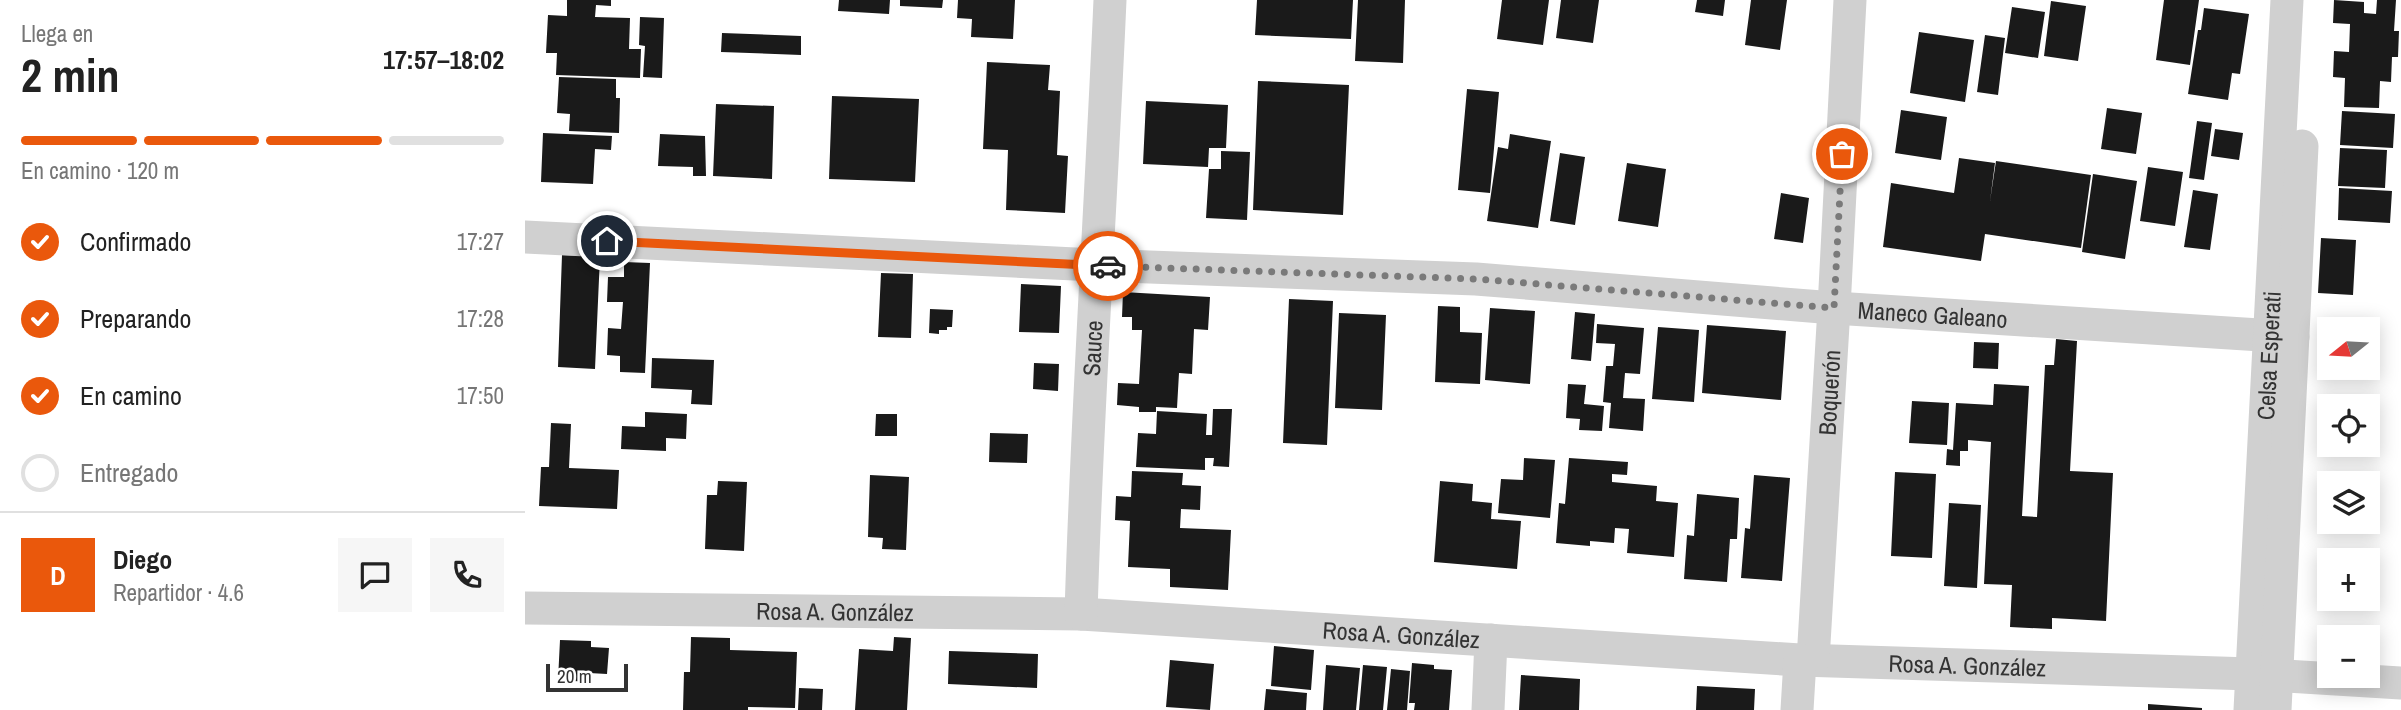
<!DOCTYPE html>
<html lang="es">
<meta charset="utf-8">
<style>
:root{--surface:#fff;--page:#f6f6f6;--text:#222;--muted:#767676;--line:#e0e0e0;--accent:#ea580c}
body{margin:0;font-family:"Archivo Narrow",sans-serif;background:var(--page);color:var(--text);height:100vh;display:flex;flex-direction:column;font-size:26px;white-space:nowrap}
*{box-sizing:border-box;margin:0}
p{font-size:23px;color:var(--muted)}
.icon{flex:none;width:38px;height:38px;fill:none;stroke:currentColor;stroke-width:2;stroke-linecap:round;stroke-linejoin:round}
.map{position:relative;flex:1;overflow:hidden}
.side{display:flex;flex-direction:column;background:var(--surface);width:525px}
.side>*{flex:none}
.needle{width:46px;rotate:252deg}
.tools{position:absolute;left:1792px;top:317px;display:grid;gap:14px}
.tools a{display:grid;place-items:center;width:63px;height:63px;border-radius:0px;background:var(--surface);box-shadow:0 4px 18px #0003;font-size:35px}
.scale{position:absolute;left:21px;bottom:18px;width:82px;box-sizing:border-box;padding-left:7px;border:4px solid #333;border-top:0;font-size:19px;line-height:24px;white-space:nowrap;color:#333;-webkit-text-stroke:5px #fff;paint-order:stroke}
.pin{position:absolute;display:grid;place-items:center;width:60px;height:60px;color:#fff;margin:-30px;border:4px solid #fff;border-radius:50%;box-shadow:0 2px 7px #0007}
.courier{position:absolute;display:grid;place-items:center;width:70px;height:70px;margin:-35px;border:5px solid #ea580c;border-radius:50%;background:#fff;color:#222;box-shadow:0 2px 9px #0007}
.head em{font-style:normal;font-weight:700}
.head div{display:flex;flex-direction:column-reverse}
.head{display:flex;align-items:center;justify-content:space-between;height:119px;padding:0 21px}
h1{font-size:46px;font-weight:700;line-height:52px}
.bar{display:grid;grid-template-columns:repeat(4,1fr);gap:10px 7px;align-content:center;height:84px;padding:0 21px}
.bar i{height:9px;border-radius:5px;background:var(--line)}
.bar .on{background:var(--accent)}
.bar p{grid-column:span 4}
.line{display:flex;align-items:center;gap:18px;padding:0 21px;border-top:2px solid var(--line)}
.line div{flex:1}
.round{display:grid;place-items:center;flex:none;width:74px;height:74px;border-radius:0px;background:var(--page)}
ol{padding:0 21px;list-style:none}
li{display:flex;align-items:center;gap:21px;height:77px}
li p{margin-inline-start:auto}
li .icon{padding:7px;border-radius:50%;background:var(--accent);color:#fff;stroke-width:4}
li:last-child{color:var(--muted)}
li i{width:38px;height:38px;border:4px solid var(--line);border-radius:50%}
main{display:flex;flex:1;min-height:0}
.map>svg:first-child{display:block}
.building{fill:#1a1a1a}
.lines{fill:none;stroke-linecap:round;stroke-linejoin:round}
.minor{stroke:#d0d0d0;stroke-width:33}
.done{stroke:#7a7a7a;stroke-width:7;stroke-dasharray:0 12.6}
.route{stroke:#ea580c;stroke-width:9}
.labels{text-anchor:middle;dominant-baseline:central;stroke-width:7;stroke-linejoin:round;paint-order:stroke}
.street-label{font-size:24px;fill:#333;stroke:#fff}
</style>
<main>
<section class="side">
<div class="head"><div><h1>2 min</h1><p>Llega en</p></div><em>17:57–18:02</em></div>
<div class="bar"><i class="on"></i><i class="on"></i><i class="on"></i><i></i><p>En camino · 120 m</p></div>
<ol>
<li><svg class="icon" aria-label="check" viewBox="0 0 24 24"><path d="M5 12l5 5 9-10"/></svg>Confirmado<p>17:27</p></li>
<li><svg class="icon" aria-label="check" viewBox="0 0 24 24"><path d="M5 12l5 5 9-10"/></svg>Preparando<p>17:28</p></li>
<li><svg class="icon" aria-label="check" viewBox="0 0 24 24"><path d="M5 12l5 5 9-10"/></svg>En camino<p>17:50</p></li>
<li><i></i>Entregado</li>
</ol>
<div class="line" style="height:126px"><b class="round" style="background:var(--accent);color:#fff">D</b><div><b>Diego</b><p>Repartidor · 4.6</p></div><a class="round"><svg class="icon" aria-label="chat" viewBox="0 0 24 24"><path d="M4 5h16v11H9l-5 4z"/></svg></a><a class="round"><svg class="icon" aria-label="phone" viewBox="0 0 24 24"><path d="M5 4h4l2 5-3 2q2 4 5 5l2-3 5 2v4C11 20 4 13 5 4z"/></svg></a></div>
</section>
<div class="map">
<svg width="1876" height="710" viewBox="0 0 1876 710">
<rect width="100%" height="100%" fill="#fff"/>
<path class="building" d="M42,0H86V6L71,5L70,17L105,18L104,49H116L115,78L31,75L32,53H21L23,15L42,16Z
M314,0H365L364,14L313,11Z
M375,0H418L417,8L375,6Z
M433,0H490L488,39L446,37L447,19L432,18Z
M732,0H828L826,39L730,35Z
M833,0H880L878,63L830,61Z
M977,0H1024L1018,45L972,39Z
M1036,0H1074L1068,43L1031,38Z
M1172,0H1200L1198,16L1170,12Z
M1226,0H1262L1255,50L1220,45Z
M1639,0H1674L1665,65L1631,60Z
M1809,0L1839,2V13L1851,14L1852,0H1871L1869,31H1874L1873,57H1867L1866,82L1855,81L1854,108L1819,107L1820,78L1808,77L1809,51L1824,52L1825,24L1808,23Z
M1526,1L1561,6L1553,61L1519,56Z
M1487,7L1520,12L1513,58L1480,53Z
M1679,8L1724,14L1715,74L1707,73L1703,100L1663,94L1673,30H1676Z
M115,17L139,18L137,78L118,77L120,46L114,45Z
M1394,32L1449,40L1440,102L1385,93Z
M197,33L276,36V55L196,52Z
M1460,35L1480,38L1473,95L1452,92Z
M462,62L525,65L523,90L535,91L532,155L543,156L540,213L481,210L483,150L458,149Z
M34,77L91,79V98H95L94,133L44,131L45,114L32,113Z
M733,81L824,85L818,215L728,210Z
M942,89L974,92L965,193L933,190Z
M307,96L394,99L390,182L304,179Z
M621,101L703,105L701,148H684L683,167L618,164Z
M191,104L249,106L247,179L188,176Z
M1582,108L1617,113L1611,154L1576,149Z
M1376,110L1422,117L1416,160L1370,153Z
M1817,111L1870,114L1868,148L1815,145Z
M1672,121L1687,123L1679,180L1664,178Z
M1690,129L1718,133L1714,160L1686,156Z
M18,133L87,136L86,150L70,149L68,184L16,182Z
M135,134L180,136L181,176H168V167L133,166Z
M985,134L1026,141L1013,228L962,221L973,147L983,149Z
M1815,148L1862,150L1860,188L1813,186Z
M696,151L725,152L722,220L681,218L684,169H696Z
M1035,153L1060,157L1050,225L1025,221Z
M1434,158L1470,163L1465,201L1471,161L1566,175L1556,248L1460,234L1456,261L1358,247L1366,183L1429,193Z
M1102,163L1141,169L1133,227L1093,221Z
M1623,167L1658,172L1650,226L1615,221Z
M1568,174L1612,181L1600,259L1557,252Z
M1814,188L1867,191L1865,223L1813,220Z
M1668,190L1693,194L1685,250L1659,247Z
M1256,193L1284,198L1278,243L1249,239Z
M1796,238L1831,240L1828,295L1793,293Z
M37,255L75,256L70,369L33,367Z
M99,262L125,263L120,373L95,372V356L82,355L83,328L96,329L98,302H82L83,277H99Z
M356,273L388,274L386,338L353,337Z
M496,284L536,286L534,333L494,332Z
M598,292L685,297L683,330L669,329L667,374L654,373L652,408L631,407V412H614V407L592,405L593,383L614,384L617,330H607V317H597Z
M764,299L808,301L802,445L758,443Z
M913,306L935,307V332L957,333L955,384L910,382Z
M965,308L1010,311L1005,384L960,380Z
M405,309L428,310L427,327H422V330H414V334L404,333Z
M1050,312L1070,314L1066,361L1046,359Z
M814,313L861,315L857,410L810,408Z
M1072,324L1119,328L1115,374L1100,373L1098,398L1120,399L1118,431L1084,428L1086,403L1078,402L1081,366H1088L1090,344L1071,343Z
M1182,325L1261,331L1256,400L1177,393Z
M1133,327L1174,330L1169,402L1127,399Z
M1531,339L1552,341L1545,471L1588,473L1581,621L1527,618V629L1485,627L1487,585L1459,584L1466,442L1443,440V451H1435V466L1421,465L1422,449L1428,450L1431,403L1468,405L1469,384L1504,386L1497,516L1512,517L1520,365H1529Z
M1449,342L1474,343L1473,369L1448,368Z
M127,358L189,360L187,405L166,404L167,390L126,388Z
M509,363L534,364L533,391L508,389Z
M1043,384L1061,385L1059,404L1079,406L1077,431L1054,430L1055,419L1041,418Z
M1387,401L1424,403L1422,445L1384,443Z
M688,409H707L704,467L688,466L689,458H680V470L611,467L613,433L631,434L632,411L682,414L681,435H687Z
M120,412L162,414L161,439L141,438V451L96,449L97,426L120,427Z
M351,414H372V436H350Z
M26,423L46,424L44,468L94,470L92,509L14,506L16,467H24Z
M465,433L503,434L502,463L464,462Z
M999,458L1030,460L1025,518L973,513L976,479L998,480Z
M1044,458L1103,462L1102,475L1087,474V482L1132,486L1131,501L1153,503L1149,557L1102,553L1104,529L1090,528L1089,543L1065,541V546L1031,543L1034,503L1040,504Z
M607,471L658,473L657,485L676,486L675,510L656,509L655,528L706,530L703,590L645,587V569L603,567L605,521L590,520L591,496L606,497Z
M1370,472L1411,474L1407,558L1366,556Z
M345,475L384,477L381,550L357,549L358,538L343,537Z
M1229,475L1265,478L1257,581L1216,578L1220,528L1225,529Z
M193,481L222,482L219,551L180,549L182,495H192Z
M915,481L948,484L947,501L967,503L966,519L996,521L992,569L909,562Z
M1172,494L1214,498L1212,539H1205L1202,582L1159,579L1162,535L1169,536Z
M1424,503L1456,505L1452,588L1419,586Z
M166,637L205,638V650L272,652L270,708L223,707V710H158L159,672H165Z
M369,637L386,638L382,710H330L334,649L368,651Z
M35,640L66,641V647L84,648L82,674L64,673V682L33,680Z
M749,646L789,650L786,690L746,686Z
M424,651L513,654L512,688L423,684Z
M645,660L689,664L685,710L641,707Z
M887,663L909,665V669L927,670L924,710H889L890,703H884Z
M801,665L835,668L831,710H798Z
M838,665L862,667L858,710H834Z
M866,669L885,671L882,710H862Z
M996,675L1055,679L1054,710H994Z
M1172,686L1230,689L1229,710H1171Z
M274,688L298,689L297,710H273Z
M741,689L782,693L781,710H739Z
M1623,704L1677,708V710H1623Z"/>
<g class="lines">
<g class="minor">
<path id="s1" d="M0,237L570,265L951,279L1309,308L1768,337"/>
<path id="s2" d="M0,608L556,614L1275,660L1727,674L1876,683"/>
<path id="s3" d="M556,614C562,409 576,205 585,0"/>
<path id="s4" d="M1288,660L1309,308L1325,0"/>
<path d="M963,710L966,640"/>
<path d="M1272,710L1275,660"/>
<path id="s5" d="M1725,710L1762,0"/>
<path d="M1750,710L1777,146"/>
</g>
</g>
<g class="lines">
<path class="done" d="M583,266L951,279L1309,308L1317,154"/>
<path class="route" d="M82,241L583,266"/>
</g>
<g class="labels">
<g class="street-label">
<text stroke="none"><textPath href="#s1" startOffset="1410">Maneco Galeano</textPath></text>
<text stroke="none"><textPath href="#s3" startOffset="266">Sauce</textPath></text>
<text stroke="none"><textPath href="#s5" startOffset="355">Celsa Esperati</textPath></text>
<text stroke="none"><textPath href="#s4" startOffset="268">Boquerón</textPath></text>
<text stroke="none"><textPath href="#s2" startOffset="310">Rosa A. González</textPath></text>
<text stroke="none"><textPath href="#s2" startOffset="877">Rosa A. González</textPath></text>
<text stroke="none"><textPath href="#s2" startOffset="1444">Rosa A. González</textPath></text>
</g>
</g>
</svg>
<div class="tools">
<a><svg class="needle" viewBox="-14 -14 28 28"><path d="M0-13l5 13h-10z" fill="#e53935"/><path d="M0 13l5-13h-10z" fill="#767676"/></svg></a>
<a><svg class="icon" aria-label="locate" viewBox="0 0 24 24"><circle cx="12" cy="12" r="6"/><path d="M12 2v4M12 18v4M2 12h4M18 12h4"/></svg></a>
<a><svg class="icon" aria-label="layers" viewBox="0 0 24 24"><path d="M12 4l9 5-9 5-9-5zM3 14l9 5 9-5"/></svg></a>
<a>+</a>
<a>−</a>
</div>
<div class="scale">20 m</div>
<div class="pin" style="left:1317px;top:154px;background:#ea580c"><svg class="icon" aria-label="bag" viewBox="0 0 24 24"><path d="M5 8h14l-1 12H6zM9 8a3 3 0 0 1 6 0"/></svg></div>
<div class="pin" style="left:82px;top:241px;background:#1f2937"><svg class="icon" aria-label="home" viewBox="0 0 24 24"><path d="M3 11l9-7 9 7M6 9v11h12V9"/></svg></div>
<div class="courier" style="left:583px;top:266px"><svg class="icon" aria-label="car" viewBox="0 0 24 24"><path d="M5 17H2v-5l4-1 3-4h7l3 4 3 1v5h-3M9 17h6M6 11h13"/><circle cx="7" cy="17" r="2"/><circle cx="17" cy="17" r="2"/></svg></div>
</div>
</main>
